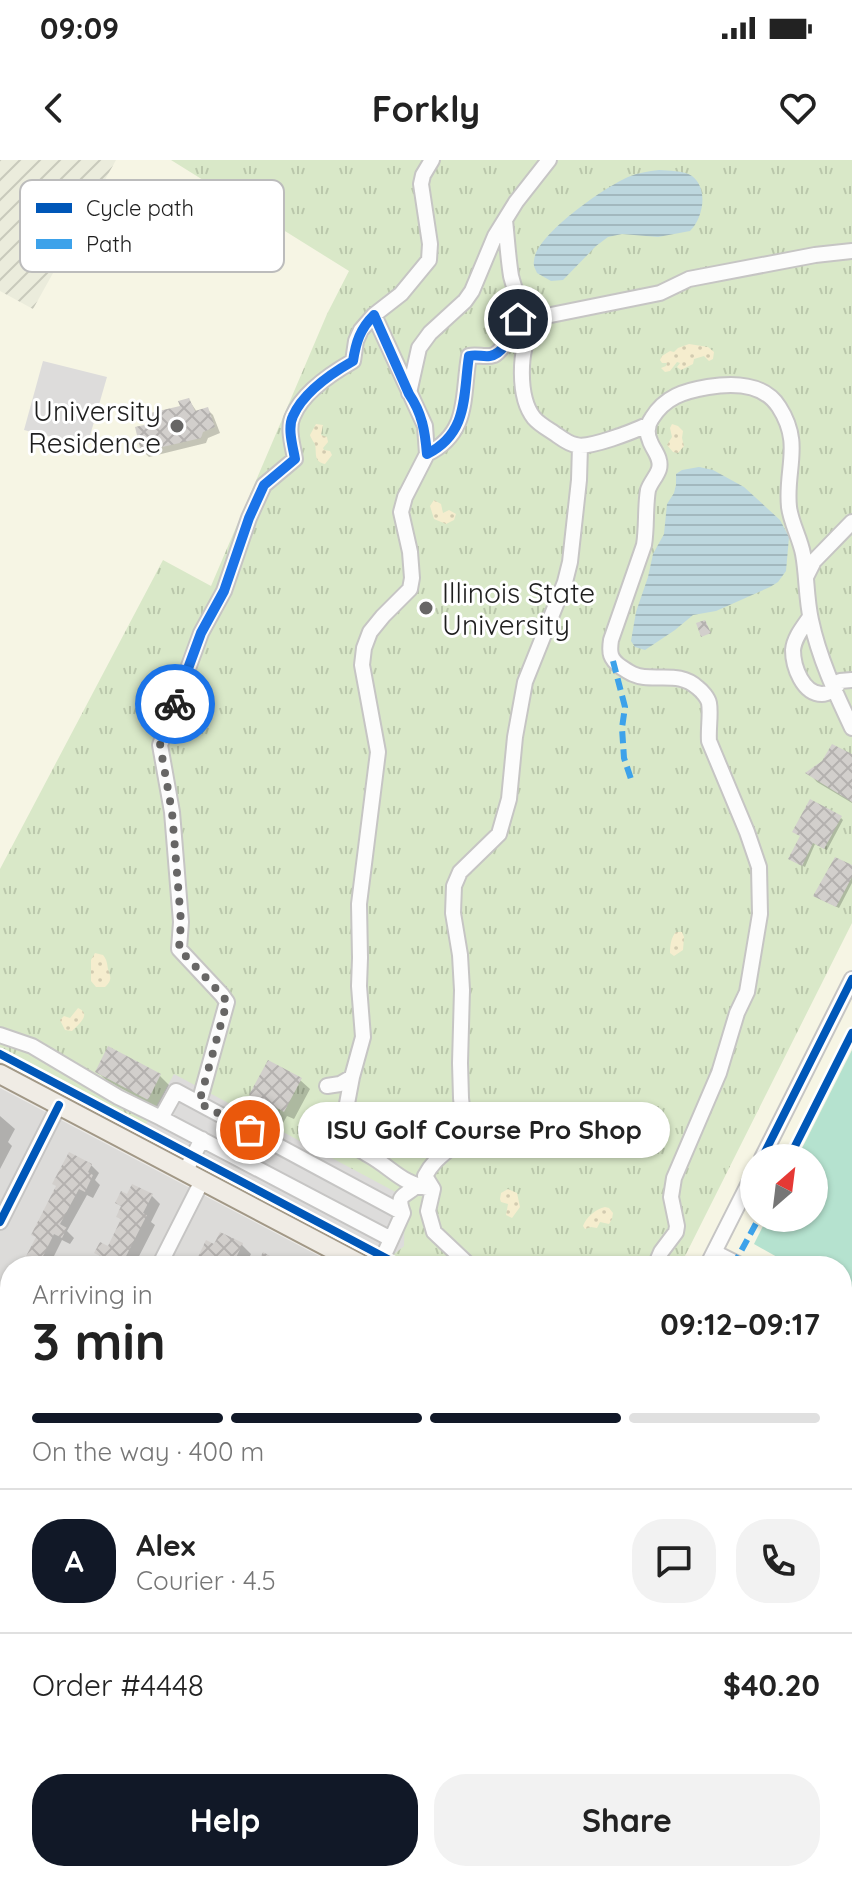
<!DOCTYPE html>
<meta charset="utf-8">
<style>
:root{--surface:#fff;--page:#f2f2f2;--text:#222;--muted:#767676;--line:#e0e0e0;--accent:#111827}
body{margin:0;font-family:Quicksand,sans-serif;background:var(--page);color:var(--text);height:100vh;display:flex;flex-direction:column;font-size:30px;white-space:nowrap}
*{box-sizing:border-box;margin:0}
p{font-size:26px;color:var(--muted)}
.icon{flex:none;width:44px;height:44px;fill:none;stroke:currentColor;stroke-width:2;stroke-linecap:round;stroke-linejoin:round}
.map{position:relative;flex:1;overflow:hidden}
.panel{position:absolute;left:0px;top:1096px;width:852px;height:626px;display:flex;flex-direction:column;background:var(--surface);border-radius:32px 32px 0 0;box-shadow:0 2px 6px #0004}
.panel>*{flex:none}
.needle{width:52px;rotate:28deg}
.tools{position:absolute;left:740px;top:984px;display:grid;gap:16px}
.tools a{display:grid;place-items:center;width:88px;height:88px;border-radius:50%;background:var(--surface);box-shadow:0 2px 6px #0004;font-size:40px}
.pin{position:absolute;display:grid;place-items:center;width:68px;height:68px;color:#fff;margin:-34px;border:4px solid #fff;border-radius:50%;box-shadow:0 2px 8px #0007}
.courier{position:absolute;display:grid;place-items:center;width:80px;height:80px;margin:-40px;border:6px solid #1a73e8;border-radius:50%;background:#fff;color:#222;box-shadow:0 2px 10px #0007}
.bubble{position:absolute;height:56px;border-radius:28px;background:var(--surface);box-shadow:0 2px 6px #0004;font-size:26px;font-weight:700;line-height:56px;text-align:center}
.summary em{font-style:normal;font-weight:700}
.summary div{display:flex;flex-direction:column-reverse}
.summary{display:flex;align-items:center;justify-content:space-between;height:136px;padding:0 32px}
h1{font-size:52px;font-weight:700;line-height:60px}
.bar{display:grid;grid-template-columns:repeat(4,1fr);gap:12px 8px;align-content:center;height:96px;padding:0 32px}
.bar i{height:10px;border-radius:6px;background:var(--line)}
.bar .active{background:var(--accent)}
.bar p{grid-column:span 4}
.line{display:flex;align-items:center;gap:20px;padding:0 32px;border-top:2px solid var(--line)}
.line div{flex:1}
.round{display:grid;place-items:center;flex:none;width:84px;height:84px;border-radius:32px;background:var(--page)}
.primary-button{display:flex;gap:16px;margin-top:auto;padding:16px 32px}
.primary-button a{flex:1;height:92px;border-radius:32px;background:var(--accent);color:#fff;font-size:32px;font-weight:700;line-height:92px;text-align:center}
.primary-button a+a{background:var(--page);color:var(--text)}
.status{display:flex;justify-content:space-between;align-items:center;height:56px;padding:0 40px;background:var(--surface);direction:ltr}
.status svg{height:22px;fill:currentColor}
header{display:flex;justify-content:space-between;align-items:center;height:104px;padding:0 32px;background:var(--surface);font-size:36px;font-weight:700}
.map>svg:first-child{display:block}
.residential{fill:#dcdbd9}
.education{fill:#f6f5e4;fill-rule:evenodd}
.farmland{fill:url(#farmland-furrows)}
.grass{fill:url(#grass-tufts)}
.sand{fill:url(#sand-dots)}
.pitch{fill:#b5e2cf}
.parking{fill:#dddcdb}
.water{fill:url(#water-rules)}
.shadow{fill:#0003}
.building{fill:url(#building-cross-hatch)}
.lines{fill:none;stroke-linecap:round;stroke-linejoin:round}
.minor-casing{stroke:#c6c5c4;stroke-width:18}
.major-casing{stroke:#a29886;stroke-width:22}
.path{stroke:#d6cac8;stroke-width:2;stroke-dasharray:4 4;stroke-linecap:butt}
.minor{stroke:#fcfcfc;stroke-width:14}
.major{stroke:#f0ece5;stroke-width:18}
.quiet{stroke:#3da2ea;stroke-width:6;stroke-dasharray:12 6;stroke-linecap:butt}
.cycleway-casing{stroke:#fff;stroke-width:13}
.cycleway{stroke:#0057b8;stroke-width:8}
.done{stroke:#676665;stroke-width:8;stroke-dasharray:0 14.4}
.route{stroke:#1a73e8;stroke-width:10}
.poi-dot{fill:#676665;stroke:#fff;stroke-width:3}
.labels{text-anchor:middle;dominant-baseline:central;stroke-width:6;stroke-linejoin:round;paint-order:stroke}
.poi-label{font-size:28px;fill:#1f1f1f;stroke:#fff;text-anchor:end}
.key{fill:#fff;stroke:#bcbcbc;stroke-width:2}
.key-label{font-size:22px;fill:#1f1f1f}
</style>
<div class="status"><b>09:09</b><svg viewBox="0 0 49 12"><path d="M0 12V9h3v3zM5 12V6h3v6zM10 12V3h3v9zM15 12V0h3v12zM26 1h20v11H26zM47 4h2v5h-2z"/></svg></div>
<header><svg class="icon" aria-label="back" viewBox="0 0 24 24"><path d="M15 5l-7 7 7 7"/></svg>Forkly<svg class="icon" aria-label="heart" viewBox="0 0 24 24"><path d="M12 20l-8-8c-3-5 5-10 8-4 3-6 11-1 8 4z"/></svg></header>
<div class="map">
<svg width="852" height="1721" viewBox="0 0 852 1721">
<defs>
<pattern id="farmland-furrows" width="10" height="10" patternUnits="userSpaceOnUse" patternTransform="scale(2)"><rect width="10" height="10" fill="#ebecdc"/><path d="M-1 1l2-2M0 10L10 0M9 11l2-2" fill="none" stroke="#c9cabc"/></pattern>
<pattern id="grass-tufts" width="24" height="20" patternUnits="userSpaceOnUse" patternTransform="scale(2)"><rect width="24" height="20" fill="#d9e8c8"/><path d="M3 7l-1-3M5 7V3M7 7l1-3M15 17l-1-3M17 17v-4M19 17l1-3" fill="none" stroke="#bac7ab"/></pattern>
<pattern id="sand-dots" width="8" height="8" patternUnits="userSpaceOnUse" patternTransform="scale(2)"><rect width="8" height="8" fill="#f5edce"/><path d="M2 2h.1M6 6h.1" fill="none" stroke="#d2cbb0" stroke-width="1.8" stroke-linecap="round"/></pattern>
<pattern id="water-rules" width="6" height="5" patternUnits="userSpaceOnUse" patternTransform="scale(2)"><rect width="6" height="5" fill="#bdd7de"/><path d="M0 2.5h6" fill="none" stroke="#a2b8be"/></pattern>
<pattern id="building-cross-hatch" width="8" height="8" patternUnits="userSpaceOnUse" patternTransform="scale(2)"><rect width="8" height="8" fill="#d2cfcc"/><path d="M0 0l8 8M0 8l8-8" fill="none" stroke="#b4b1af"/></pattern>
</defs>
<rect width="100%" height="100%" fill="#edebe8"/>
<path class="residential" d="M0,928L338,1106H10V1712H394L389,1721H0Z"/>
<path class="education" d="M0,0H852V1721H411L415,1712H842V1106H395L0,896ZM754,998H814V1058H754Z"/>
<path class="farmland" d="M0,0H116L33,149L0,131Z"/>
<path class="grass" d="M171,0H852V763L680,1106H407L0,896V709L163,400L211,426L327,154L349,111Z"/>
<path class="sand" d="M689,184L708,187L714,192L713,199L709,201L704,196L694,199L693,204L681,210L677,207L680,203L677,202L670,211L665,212L661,208L666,206L667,203H662L660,200L662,196L670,191L674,192L678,188Z
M316,264L323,265L321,275L327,277L328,282L323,288L324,290L330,291L332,295L325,304C313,301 317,294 315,284C314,283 310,276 310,275Z
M672,264L678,266L683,271L682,278L684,286L678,293L673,292L667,285L672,277L670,268Z
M434,340L441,344L443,353L449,350L456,354L454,360L446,364L434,359L430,346Z
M676,772H682L684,777L683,790L674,796L670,793C670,786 671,777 676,772Z
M95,793L103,795C107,800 107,803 108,809C111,818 112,820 105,827H96L91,821V800Z
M78,848C92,854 79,864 72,871L65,870L60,860L64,856L70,858Z
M508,1029L517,1033L520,1047L512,1058L506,1055L508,1044L501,1042L500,1039L501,1033Z
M605,1047L609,1048L613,1053L612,1059L609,1064L600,1062L597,1068L591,1067L585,1069L583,1066C586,1057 596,1049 605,1047Z"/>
<path class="pitch" d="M852,890V1138L842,1133V1106H793L754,1084L767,1058H814V998H797Z
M842,1645L852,1650V1721H703V1719L690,1713L842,1712Z
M442,1712H619L614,1721H437Z"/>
<path class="parking" d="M43,201L107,217L87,286L24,270Z
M174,914L405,1037L404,1086L392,1096L145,966Z"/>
<path class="water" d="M659,10C669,11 683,10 692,16C709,29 703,58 690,71L658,77L622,74L608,77L596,86L563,120L551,121L537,113C535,108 533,106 534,101C535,75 605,27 628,17C638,13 648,11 659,10Z
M699,307L713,310L744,327L780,360L789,377L786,411L778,422L770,427L716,451L693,455L675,470L645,490L635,487L631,481L636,452L648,417L653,394L664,374L667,344L674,333L676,325V314L682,310Z"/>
<path class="shadow" d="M189,240L197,252L207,249L213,255L220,273L208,278L206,283L149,297L143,291L155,264Z
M852,596V643L817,622L809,613Z
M841,658L843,660L827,690L815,684L805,707L793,701Z
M852,708V723L839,748L818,738Z
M109,889L160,916L169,925L157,948L106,920L97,911Z
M300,920L310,929L294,959L287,956L279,970L263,962L254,953L259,942L252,935Z
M0,956L15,969L8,982L12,986L0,1009Z
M91,1005L99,1013L95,1020L100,1025L93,1038L87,1035L67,1071L74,1078L70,1084L62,1080L49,1106H16L18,1103L24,1106Z
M128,1036H152L160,1044L151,1062L155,1065L134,1106H100L103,1099L97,1093L109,1088L122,1060L118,1057L123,1048L117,1043Z
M221,1074L242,1085L251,1094L245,1106H196L207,1083L215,1087Z
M10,1118V1184L0,1179V1137Z
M842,1152L852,1157V1178L842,1173Z
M842,1352L852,1362V1398L842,1417Z
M0,1372L10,1376V1406L0,1402Z
M842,1494L852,1500V1561L842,1554Z
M0,1538L8,1546L0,1566Z
M10,1662V1713L12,1716L9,1721H0V1681Z
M207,1712H249L266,1721H224Z"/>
<path class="building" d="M189,238L195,251L208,247L215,267L203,272L201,278L141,292L135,267L153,263L150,253L180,246L178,241Z
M705,460L711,473L701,477L696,463Z
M832,584L852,594V642L805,613L822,601Z
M810,639L842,656L824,689L813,683L802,706L788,699L800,676L792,672Z
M835,697L852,705V717L836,747L813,736Z
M108,886L161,914L148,940L95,912Z
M268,900L302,918L284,952L277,948L269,963L251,953L258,940L249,935Z
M69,992L92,1004L88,1012L93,1015L85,1032L79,1029L60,1064L67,1068L62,1078L54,1074L38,1106H21L36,1077L31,1075L56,1026L52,1024Z
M132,1024L153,1034L143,1053L147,1055L121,1106H98L102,1097L94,1093L100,1082L108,1086L121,1059L116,1057L121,1046L115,1043L121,1031L127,1034Z
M220,1072L243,1083L232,1106H215L198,1097L206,1080L214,1084Z
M263,1092L288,1106H256Z
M10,1115V1164L0,1184V1134Z
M842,1150L852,1155V1161L842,1180Z
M10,1267V1300L0,1295V1287Z
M0,1370L10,1374V1402L0,1398Z
M842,1492L852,1497V1557L842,1552Z
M10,1657V1697L0,1716V1676Z"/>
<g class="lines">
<defs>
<path id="minor" d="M409,233L419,188L430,173L465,141L472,131L495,76L516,42L549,0
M647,265C634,271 589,289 576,285C568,284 560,277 554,273C548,269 539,264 534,258C518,238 518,189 533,169C536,164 542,160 546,156L660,133L689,119L815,95L852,91
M427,294C470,273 462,236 469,196C477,194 486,198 494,195C503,191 518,163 519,153C520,141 514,128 511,116C508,97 507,79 505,60
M806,417L814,401L852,362
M810,457C803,467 794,478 793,490C793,507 803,534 822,534C826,534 830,532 834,530L840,521L852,520
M0,875L32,886L118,937L161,958
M327,926L340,924L352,917
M199,943L227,842L222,835L179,789L181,762L172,652L160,585L201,473L224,431L249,358L264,325L295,299C293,286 287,268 293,256C303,232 332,213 353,201L356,181L361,170L374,155L401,134L429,100L430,84L421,24L423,15L432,0
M317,967C334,977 351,984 367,994C393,1008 400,1024 433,1029L428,1051L434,1072L470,1106
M340,981L352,917L363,877L359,826L360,798L359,744L378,592L362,505L364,488L370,472L383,456L410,429L412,418L410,392L401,352L405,337L427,294L425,266L374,155
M762,998L852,819
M185,1012L202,979
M433,1029L425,1016C437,993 454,990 465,972L461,938L460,903L462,830L460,795L453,753L454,726L460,712L499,674L509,639L515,577L525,522L565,422L570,402L579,320L580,286
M403,1053C396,1033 404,1038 416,1026
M0,1062L59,945
M714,1092L742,1106
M159,1106L202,1021
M379,1106L403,1053L176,931L161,958L391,1079
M655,1106L661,1092L676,1072L677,1066L671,1037L674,1018L719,913L737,853L747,832L760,754L759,707L747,672L709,581C708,569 711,553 709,543C708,538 702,531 698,528C682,513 664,519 644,517C634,516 629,512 621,507C610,499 609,493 611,480L644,385C647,367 645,347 648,330C650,323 657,316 659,309C662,298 653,290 650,281C646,272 647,265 652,258C665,237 684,231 708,227C732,223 764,223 779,247C803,284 785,309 789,347C791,363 800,378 803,394C807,415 806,438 811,460C819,498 835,532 852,568
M707,1106L754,1013
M0,1334L10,1338
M842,1425L852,1406
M327,1712L344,1721
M38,1721L43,1712
M396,1721L401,1712"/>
<path id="major" d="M0,914L364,1106
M842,1603L852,1608
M842,1623L852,1628"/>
</defs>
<use href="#minor" class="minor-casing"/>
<use href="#major" class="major-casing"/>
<path class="path" d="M842,1339L852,1344
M842,1377L852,1358
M842,1468L852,1449
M842,1485L844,1486L852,1471
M844,1581L852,1580
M683,1712L688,1721"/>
<use href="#minor" class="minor"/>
<use href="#major" class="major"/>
<path class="quiet" d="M613,501L625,547L622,568L624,598L632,622
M733,1106L759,1058
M842,1580L852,1585
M842,1642L852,1647"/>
<defs>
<path id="cycleway" d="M0,894L401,1106
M762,998L852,819
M789,998L852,873
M0,1062L59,945"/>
</defs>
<use href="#cycleway" class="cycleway-casing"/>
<use href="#cycleway" class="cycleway"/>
</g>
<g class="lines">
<path class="done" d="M175,544L160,585L172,652L181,762L179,789L222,835L227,842L199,943L250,970"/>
<path class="route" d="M175,544L201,473L224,431L249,358L264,325L295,299C293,287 287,268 293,256C303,233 332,213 353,201C356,182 360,169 374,155L409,234C422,253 425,271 427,294C469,273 463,235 469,196C477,194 482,197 490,196C505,194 512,171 518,159"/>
</g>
<g class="poi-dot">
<circle cx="177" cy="266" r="8"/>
<circle cx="426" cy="448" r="8"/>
</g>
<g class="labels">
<g class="poi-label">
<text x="161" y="250">University<tspan x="161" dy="32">Residence</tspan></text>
<text x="442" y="432" text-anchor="start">Illinois State<tspan x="442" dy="32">University</tspan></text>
</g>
</g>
<rect x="20" y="20" width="264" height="92" rx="12" class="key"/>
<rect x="36" y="43" width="36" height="10" fill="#0057b8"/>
<rect x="36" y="79" width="36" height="10" fill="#3da2ea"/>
<g class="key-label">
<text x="86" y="56">Cycle path</text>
<text x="86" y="92">Path</text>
</g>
</svg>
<div class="tools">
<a><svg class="needle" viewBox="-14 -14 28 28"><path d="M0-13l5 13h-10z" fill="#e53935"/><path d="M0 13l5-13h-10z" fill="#767676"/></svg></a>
</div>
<div class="pin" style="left:250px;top:970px;background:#ea580c"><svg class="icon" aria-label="bag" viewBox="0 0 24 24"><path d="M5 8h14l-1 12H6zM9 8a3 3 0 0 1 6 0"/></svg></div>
<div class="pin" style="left:518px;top:159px;background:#1f2937"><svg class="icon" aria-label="home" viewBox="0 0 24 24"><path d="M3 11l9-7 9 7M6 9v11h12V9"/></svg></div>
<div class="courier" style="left:175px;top:544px"><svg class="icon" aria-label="bike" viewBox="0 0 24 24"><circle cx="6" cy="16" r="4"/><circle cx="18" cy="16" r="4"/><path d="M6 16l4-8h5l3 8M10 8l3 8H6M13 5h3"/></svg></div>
<div class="bubble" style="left:298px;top:942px;width:372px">ISU Golf Course Pro Shop</div>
<section class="panel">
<div class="summary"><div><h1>3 min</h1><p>Arriving in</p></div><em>09:12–09:17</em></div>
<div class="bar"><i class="active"></i><i class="active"></i><i class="active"></i><i></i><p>On the way · 400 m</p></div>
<div class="line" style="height:144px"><b class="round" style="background:var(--accent);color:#fff">A</b><div><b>Alex</b><p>Courier · 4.5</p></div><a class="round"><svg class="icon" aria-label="chat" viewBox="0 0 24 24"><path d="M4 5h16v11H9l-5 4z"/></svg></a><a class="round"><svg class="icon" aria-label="phone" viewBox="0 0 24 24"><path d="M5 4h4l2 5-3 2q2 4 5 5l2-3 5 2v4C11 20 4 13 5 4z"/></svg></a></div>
<div class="line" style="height:104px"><div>Order #4448</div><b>$40.20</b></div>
<div class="primary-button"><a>Help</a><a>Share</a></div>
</section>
</div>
